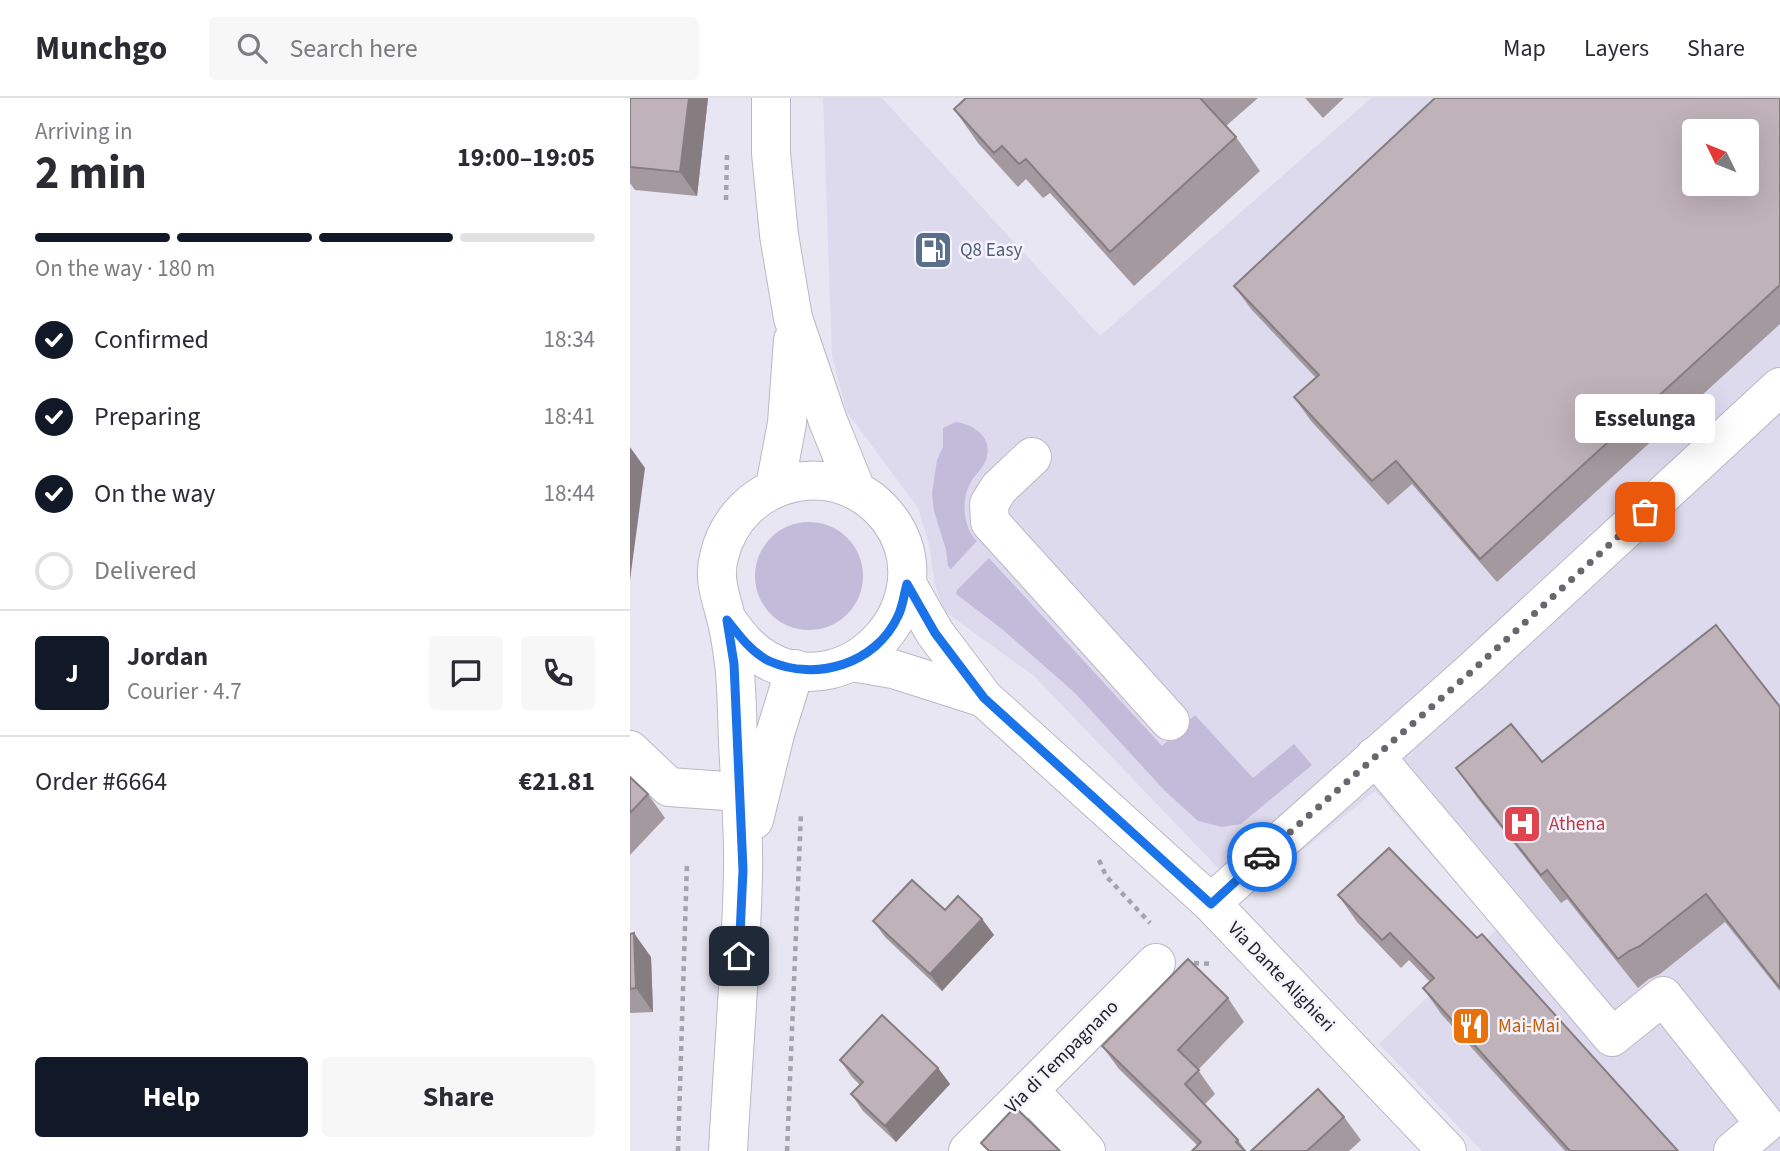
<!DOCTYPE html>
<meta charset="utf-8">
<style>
:root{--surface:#fff;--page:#f7f7f7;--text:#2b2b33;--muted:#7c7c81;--line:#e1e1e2;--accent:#111827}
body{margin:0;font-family:"Source Sans 3",sans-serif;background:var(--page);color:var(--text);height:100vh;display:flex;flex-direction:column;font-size:26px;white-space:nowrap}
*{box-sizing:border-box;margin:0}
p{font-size:23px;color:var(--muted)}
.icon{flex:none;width:38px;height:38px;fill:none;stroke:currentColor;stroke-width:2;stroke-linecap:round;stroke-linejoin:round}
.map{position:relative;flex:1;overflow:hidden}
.panel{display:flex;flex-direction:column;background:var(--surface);width:630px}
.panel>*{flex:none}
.needle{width:46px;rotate:313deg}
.controls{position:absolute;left:1052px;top:21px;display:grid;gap:14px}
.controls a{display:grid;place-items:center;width:77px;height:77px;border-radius:7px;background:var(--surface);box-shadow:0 7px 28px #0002;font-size:35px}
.pin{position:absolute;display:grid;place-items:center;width:60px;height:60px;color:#fff;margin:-30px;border-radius:14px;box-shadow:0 4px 10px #0006}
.courier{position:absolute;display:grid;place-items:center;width:70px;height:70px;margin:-35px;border:5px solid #1a73e8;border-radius:50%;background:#fff;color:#222;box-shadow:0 2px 9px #0007}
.bubble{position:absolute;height:49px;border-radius:7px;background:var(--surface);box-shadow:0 7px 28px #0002;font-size:23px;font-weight:700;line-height:49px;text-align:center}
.overview em{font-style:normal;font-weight:700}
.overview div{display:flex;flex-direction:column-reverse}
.overview{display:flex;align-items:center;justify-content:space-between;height:119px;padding:0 35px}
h1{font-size:46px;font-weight:700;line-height:52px}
.bar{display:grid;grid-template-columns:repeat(4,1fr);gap:10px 7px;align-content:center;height:84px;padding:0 35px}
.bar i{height:9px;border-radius:5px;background:var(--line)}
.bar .current{background:var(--accent)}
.bar p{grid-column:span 4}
.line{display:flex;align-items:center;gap:18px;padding:0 35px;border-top:2px solid var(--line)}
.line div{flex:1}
.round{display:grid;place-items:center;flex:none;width:74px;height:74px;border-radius:7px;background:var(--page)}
ol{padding:0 35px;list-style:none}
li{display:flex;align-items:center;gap:21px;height:77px}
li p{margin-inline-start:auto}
li .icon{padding:7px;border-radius:50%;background:var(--accent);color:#fff;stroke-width:4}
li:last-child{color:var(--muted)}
li i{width:38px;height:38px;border:4px solid var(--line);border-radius:50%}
.action{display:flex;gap:14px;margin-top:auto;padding:14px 35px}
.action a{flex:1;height:80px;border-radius:7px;background:var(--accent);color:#fff;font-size:28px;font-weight:700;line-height:80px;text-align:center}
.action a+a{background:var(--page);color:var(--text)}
header{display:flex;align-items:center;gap:42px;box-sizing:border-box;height:98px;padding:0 35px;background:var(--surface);border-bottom:2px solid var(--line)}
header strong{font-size:33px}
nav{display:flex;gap:38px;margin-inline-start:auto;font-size:24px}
.search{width:490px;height:63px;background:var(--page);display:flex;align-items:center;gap:18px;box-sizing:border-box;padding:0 24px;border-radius:7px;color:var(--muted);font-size:26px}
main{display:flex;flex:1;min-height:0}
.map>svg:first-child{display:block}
.built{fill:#dedaee;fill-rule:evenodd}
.green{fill:#c2bcda}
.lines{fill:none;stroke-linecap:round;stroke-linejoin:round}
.minor-casing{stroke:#bab8c4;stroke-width:40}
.major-casing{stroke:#bab8c4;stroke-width:40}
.path{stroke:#a5a4ad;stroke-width:4.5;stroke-dasharray:5 5;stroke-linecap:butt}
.minor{stroke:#fff;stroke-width:38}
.major{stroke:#fff;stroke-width:38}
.wall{fill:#a4999e}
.shaded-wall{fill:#867d81}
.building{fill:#bfb2b8;stroke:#867d81;stroke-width:2;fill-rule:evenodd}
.done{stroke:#68676d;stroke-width:7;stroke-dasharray:0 12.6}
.route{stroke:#1a73e8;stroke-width:9}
.labels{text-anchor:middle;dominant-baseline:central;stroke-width:5;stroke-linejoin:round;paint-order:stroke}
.service-label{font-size:19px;fill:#4e5e75;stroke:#f5f3fd;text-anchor:start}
.health-label{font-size:19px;fill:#be3a42;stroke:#f5f3fd;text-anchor:start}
.street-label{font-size:19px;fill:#232226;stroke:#f5f3fd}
.food-label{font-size:19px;fill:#c56008;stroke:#f5f3fd;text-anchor:start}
</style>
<header>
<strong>Munchgo</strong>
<div class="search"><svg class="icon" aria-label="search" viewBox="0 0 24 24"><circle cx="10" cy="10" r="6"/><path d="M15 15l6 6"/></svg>Search here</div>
<nav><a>Map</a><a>Layers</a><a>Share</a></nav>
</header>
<main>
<section class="panel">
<div class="overview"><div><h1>2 min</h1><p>Arriving in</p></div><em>19:00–19:05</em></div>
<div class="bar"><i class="current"></i><i class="current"></i><i class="current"></i><i></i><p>On the way · 180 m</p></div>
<ol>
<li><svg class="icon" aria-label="check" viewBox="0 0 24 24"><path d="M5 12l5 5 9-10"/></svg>Confirmed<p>18:34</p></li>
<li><svg class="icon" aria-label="check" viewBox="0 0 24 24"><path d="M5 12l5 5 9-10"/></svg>Preparing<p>18:41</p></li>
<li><svg class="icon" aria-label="check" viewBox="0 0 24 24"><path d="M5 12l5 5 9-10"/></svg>On the way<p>18:44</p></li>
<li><i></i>Delivered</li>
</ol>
<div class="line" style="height:126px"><b class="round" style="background:var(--accent);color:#fff">J</b><div><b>Jordan</b><p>Courier · 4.7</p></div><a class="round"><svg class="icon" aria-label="chat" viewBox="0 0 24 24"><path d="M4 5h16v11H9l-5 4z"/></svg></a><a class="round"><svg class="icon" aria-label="phone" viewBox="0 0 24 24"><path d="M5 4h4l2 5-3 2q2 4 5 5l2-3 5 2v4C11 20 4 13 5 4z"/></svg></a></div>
<div class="line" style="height:91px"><div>Order #6664</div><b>€21.81</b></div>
<div class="action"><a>Help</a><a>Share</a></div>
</section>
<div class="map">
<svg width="1150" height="1053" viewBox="0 0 1150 1053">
<rect width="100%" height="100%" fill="#e8e6f2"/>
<path class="built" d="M193,0H252L470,238L741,0H1150V1053H852L749,946L867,831L745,693L616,799L404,578L314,513L305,488L299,446L288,410L217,314L202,259ZM1064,33H1116V86H1064Z"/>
<path class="green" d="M326,324C346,327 365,341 355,364C352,371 346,376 342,382C331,399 332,429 347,443L321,471L318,468L316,452L304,413L302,395L307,362L313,349V330Z
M125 478a54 54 0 1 1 108 0a54 54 0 1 1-108 0Z
M359,460L532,648L565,617L623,680L664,646L682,667L611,726L592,729L568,723L534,692L445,595L372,531L326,496L327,492Z"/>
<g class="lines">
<defs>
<path id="minor" d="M402,359L369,390L359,406L360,424L540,623
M0,652L39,689L110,694
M745,658L982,939L1033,898L1135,1026L1103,1053
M581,805L841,574L1150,289
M399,992L456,1053
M338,1053L526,865"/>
<path id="major" d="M141,0V55L149,137L163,220L198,323L226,392
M145,389L157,325L163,242
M277,486L305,535L354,600L581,805L817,1053
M97,522C108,537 119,552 137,562C222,610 317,501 260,422C210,354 107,379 89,459C83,481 91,499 96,520C100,534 102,550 104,565C107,591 107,618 108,644C110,687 114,732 113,775C111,868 103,960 98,1053
M222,564L263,571L354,600
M124,722L145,636L165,571"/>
</defs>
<use href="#minor" class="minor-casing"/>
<use href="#major" class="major-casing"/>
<path class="path" d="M96,102L97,57
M469,762L476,778L520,825
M564,865L584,866
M48,1053L57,764
M157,1053L171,715"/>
<use href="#minor" class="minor"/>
<use href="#major" class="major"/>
</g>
<path class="wall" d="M0,0H78L67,98L5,92L0,85Z
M336,0H628L596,28L606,39L630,73L504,188L420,95L413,100L396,81L388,89L348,45L324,11Z
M675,0H714L693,20Z
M1150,0V226L867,484L782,386L758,407L681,323L664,299L686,280L621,211L604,188Z
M1150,609V893L1095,824L1030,876L1019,881L1008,890L937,801L931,805L846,698L826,670L912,664Z
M0,679L18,696L35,720L0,757Z
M708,797L1048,1053H935L812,917L793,890L800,884L779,862L771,870L727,824Z
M315,812L352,821L364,837L312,893L255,839L243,823Z
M0,836L21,859L23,914L0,915Z
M598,900L614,924L568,972L585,996L575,1006L608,1042L616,1053H562L568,1048L489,971L472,948Z
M210,962L308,970L320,986L266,1044L233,1013L221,996L230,987L222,979Z
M714,1019L731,1042L719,1053H621Z"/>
<path class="shaded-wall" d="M59,0H78L67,98L50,74Z
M0,349L15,370L0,482Z
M352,821L364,837L312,893L300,876Z
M4,835L21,859L23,914L6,890Z
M308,970L320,986L266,1044L255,1028Z"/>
<path class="building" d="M0,0H59L50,74L0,69Z
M336,0H570L606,39L480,154L396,61L389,66L372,48L364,55L324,11Z
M805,0H1150V187L850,461L766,363L742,383L664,299L689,277L604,188ZM1064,33H1116V86H1064Z
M1086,527L1150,609V890L1076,796L1010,848L999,853L988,861L917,772L911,777L826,670L881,626L912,664Z
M0,679L18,696L0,715Z
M759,750L847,840L852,836L1048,1053H940L793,890L804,880L760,835L752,842L708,797Z
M282,782L315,812L328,798L352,821L300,876L243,823Z
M4,835L6,890L0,891V836Z
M558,861L598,900L548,952L569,972L555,986L608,1042L606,1044L615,1053H562L571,1044L472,948Z
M252,917L308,970L255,1028L221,996L233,984L210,962Z
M688,991L714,1019L677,1053H621Z
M385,1009L430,1053H359L351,1045Z"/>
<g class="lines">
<path class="done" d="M632,759L841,574L1015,414"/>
<path class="route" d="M109,858L113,772L104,566L97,522C109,537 121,554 139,563C186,584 246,566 268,518C273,508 274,496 277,486L305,535L354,600L581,806L632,759"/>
</g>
<defs>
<symbol id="fuel-square" viewBox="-11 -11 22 22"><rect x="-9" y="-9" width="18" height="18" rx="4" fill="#5c6f8a" stroke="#f5f3fd"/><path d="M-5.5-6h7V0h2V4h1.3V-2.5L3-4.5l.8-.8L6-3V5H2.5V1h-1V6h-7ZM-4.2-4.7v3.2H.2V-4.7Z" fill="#fff"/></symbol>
<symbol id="hospital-square" viewBox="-11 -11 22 22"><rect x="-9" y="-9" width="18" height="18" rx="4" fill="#e0444e" stroke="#f5f3fd"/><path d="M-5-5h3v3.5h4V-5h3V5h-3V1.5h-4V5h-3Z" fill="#fff"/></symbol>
<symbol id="restaurant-square" viewBox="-11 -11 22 22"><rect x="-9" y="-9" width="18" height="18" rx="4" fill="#e8710a" stroke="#f5f3fd"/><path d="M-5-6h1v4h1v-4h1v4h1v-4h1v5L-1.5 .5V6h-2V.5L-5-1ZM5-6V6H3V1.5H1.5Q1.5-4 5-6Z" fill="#fff"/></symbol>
</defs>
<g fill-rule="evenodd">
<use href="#fuel-square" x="281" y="130" width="44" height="44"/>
<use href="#hospital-square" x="870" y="704" width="44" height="44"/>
<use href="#restaurant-square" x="819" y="906" width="44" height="44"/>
</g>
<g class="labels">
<g class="service-label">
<text x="330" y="152">Q8 Easy</text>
</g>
<g class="health-label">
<text x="919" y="726">Athena</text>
</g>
<g class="street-label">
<text transform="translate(651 879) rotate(46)">Via Dante Alighieri</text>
<text transform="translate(432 959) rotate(-45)">Via di Tempagnano</text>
</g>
<g class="food-label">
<text x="868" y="928">Mai-Mai</text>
</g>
</g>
</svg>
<div class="controls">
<a><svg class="needle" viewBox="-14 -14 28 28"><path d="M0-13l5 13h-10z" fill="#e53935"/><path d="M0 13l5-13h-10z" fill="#7c7c81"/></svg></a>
</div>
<div class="pin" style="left:1015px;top:414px;background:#ea580c"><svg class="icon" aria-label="bag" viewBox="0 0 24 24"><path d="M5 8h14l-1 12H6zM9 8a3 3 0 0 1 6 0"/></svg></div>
<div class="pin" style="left:109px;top:858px;background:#1f2937"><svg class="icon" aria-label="home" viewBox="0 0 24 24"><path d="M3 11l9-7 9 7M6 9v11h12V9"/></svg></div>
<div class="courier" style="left:632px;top:759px"><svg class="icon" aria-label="car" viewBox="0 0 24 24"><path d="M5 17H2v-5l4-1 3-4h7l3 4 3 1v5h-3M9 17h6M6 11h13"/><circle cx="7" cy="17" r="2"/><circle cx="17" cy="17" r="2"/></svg></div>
<div class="bubble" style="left:945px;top:296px;width:140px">Esselunga</div>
</div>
</main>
